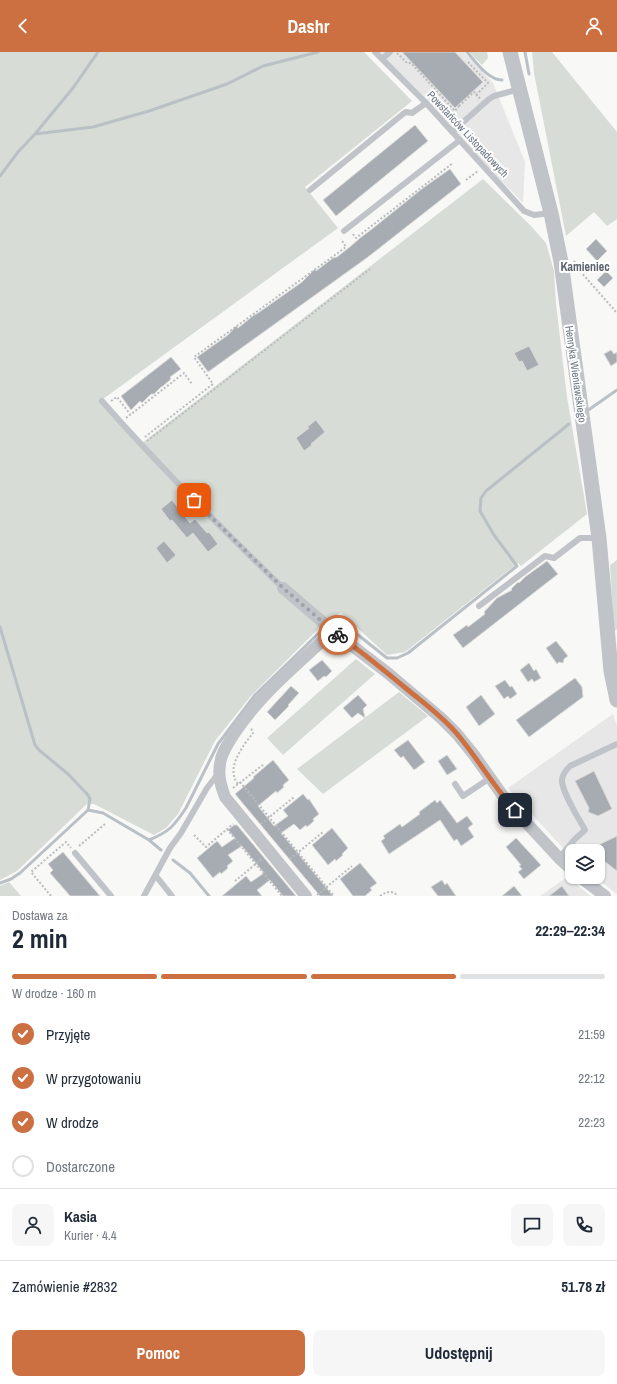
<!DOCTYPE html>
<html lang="pl">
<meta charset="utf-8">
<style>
:root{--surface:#fff;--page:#f6f6f7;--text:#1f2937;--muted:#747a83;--line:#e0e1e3;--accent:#cd7041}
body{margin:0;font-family:"Archivo Narrow",sans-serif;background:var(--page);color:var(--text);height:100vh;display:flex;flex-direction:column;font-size:15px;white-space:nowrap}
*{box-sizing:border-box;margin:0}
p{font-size:13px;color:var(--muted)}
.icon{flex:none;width:22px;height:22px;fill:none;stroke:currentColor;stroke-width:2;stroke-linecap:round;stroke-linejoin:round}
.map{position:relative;height:844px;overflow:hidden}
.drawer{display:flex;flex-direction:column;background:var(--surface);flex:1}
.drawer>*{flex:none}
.controls{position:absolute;left:565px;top:792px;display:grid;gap:8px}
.controls a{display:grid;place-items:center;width:40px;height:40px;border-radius:8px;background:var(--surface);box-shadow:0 1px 3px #0004;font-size:20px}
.pin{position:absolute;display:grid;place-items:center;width:34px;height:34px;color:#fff;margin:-17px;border-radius:8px;box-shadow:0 2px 6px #0006}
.courier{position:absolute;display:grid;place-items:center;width:40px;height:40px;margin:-20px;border:3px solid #cd7041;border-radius:50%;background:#fff;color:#222;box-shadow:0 1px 5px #0007}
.summary em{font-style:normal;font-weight:700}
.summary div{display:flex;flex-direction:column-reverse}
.summary{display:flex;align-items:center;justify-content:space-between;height:68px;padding:0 12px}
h1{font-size:26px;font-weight:700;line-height:30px}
.bar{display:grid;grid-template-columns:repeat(4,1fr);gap:6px 4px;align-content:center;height:48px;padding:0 12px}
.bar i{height:5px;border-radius:3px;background:var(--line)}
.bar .current{background:var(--accent)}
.bar p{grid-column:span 4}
.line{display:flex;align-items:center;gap:10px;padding:0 12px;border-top:1px solid var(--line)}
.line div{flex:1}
.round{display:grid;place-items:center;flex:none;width:42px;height:42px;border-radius:8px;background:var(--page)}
ol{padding:0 12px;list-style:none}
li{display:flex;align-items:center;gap:12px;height:44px}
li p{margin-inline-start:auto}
li .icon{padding:4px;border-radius:50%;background:var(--accent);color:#fff;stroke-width:4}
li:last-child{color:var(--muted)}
li i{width:22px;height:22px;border:2px solid var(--line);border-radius:50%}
.cta{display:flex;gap:8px;margin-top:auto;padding:8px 12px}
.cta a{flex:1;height:46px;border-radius:8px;background:var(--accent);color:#fff;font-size:16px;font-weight:700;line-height:46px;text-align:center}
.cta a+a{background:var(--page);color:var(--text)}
header{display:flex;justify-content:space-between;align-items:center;height:52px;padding:0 12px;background:var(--accent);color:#fff;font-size:18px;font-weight:700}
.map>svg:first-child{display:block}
.built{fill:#e6e7e6}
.green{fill:#d7dcd6}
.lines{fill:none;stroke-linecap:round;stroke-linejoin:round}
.stream{stroke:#b9c1c6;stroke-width:3}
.building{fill:#a6acb2;stroke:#dadad8}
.path{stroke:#babcbf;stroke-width:2;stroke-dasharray:2 2;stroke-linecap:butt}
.service{stroke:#c0c3c7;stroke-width:6}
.minor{stroke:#c0c3c7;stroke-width:12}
.tertiary{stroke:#c0c3c7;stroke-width:15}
.done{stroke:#9ca4ab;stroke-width:4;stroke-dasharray:0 7.2}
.route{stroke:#cd7041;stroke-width:5}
.labels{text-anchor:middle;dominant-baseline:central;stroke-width:4;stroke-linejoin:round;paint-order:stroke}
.street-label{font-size:11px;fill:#6b7683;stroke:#fff}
.neighbourhood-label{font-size:12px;font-weight:bold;fill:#586069;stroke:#fff}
</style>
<header><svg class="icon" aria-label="back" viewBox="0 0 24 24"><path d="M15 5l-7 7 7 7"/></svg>Dashr<svg class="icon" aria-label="person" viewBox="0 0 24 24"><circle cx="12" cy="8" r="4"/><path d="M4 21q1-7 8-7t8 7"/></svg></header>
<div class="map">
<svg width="617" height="844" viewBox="0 0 617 844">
<rect width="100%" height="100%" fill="#f8f8f6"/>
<path class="built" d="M376,0H464L493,31L525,110L523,151Z
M613,662L617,674V842L595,825H598V799H572V806L508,736Z
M567,825L591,844H540Z"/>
<path class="green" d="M0,0H364L412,49L305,135L338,176L103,347L142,391L483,127L531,174L546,191L554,219L556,252L567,345L587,462L521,514L518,511L405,600L387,603L341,561L327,568L250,645L215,689L178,762L166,776L154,783L94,752H87L17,819L0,828Z
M469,0H487L488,6L482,13Z
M532,0H552L617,80V167L607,174L594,160L566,184L534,21Z
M617,508V577L614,579L610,513Z
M356,607L375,622L283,703L267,686Z
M399,640L428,664L323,742L297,717Z
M9,830L21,844H0V834Z"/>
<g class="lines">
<path class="stream" d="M467,0C476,10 488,28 502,28
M525,0L529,22
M35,82L73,36L98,0
M0,124L18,100L35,82L93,75L149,59L227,32L263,14L318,0
M587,359L617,338
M332,569L337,566L387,606H397L408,601L517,514L494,483L480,459L481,446L486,439L569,372
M0,575L35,693L39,698L68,722L88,743L90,747L88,758
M149,788C169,780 174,774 186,756L218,692L255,643L322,578
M173,808L190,821L209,844
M0,831L11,827L20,821L88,758L103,761L149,788L161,798"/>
</g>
<path class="building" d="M402,0H455L483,30L455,56Z
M415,73L428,89L336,164L323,148Z
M450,117L461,132L368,205L208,320L197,305L228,283L236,274L238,276L254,263L258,261L302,230L315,217L316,219L333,206L337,205L351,194L360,186L372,177L423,136Z
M596,187L607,199L597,209L586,197Z
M606,219L613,226L604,235L597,228Z
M529,294L539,313L527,319L522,309L519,310L514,301Z
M611,298L614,302L617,300V310L611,314L604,302Z
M171,305L181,317L170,325L171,327L163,334L161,335L154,342H151L142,351L140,349L131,358L121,344Z
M316,368L325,380L311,392L312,393L304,399L296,386L309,376L307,375Z
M172,448L190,471L195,467L207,481L209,480L218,492L208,500L193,481L187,486L172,468L170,469L161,457Z
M164,489L176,503L167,511L156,496Z
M547,509L558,522L463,596L453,583L467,573L468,575L485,562L484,560L497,546L512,538L511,537L518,530L519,531L525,525Z
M556,589L568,604L564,607L563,611L559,610L557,612L546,596Z
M322,608L332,619L326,625L324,624L318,629L309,618Z
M529,611L534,619L536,617L541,626L534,630L532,627L528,630L520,618Z
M575,626L582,635L583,645L529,685L516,668Z
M505,628L510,635L512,634L517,642L510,647L508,644L504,647L495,634Z
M291,634L299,641L288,653L289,654L275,668L267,660Z
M358,643L367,653L363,657L365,666L358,661L352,666L343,656Z
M481,643L495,662L479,674L466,655Z
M408,688L425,710L414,718L403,704L401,706L394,698Z
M447,703L457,717L447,723L438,709Z
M273,708L289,728L283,733L284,735L277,741L276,739L258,754L274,774L288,764L283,758L303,742L308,748L309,747L319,762L313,767L314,769L307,775L306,773L300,778L294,772L281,781L333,844H320L235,742L254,726L253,725Z
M594,719L612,757L598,764L588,760L589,756L575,729Z
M435,748L437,751L440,748L457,771L467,764L473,772L468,776L474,785L461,794L457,787L454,789L440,768L389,802L381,789L385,786L383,784L400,772L402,775L420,762L419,760Z
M234,773H237L296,844H283L270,828L257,838L262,844H222L246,824L251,830L264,821L242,794L228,803L233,809L227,814L228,816L221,822L220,820L213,826L197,806L217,789L222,795L235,786L228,778Z
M332,776L348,796L342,802L343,803L336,809L335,807L328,813L312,793Z
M617,784V819L600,806L602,804L598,801V799H595L592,796Z
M516,786L541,813L524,827L518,820L522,817L519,814L521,813L506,795Z
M63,800L73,812L100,844H70L65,838L50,821L53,818L48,812Z
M360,811L377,831L370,836L372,838L365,844H353L340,827Z
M442,828L445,833L447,831L456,844H438L431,835Z
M514,834L522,844H502Z
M562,834L569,844H549Z"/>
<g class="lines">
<path class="path" d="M397,1L407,11H411L455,59L459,54
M468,10L488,31L476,43
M459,54L474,40L479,46L480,45
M466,128L478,119
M353,182L356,186L453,111
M574,209L580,219L617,261
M111,349L117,345L130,362
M126,366L184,321L192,332
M145,385L213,332L194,305L346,195L341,187
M147,389L370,217
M240,730L334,844
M238,732C225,716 243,694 253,681L251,676
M233,736L264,712
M261,772L294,745
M227,777L282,844
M194,783L206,795L233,772
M79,794L105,772
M290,807L323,780
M235,829L262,807
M317,843L352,814
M51,844L31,820L66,790L71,796
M380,844C387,839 392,838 398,844"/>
<path class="service" d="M375,0L426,51L524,159L534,163L551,161
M382,7L390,0
M452,80L489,47L494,44L520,37
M310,138L403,62L406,60L412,61L426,51
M344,179L460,88
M102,349C159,414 221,476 283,536
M479,554L545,504L554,506L580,486H599
M455,732L463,744L490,726
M75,801L111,844
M559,806L575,787L585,778C579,767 561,739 562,727C563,722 566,718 570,714L617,692
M156,824L172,844
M144,844L170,796L181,781L207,736L218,722"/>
<path class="minor" d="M283,536L333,579L389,622L441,666L457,682L474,703L508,751L559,806L572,818
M580,825L605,844
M306,844L225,745C221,734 218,724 220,712C221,701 228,692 234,682C260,642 298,612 333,579"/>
<path class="tertiary" d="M510,0L551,161L561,210L599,486L611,619L617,648"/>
</g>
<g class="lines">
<path class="done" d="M194,448L283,536L338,583"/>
<path class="route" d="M338,583C362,600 385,619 408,638C425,652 443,665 458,683C478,707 494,735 515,758"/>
</g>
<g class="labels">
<g class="street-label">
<text transform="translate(468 82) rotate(47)">Powstańców Listopadowych</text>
<text transform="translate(576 322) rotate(82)">Henryka Wieniawskiego</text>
</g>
<g class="neighbourhood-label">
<text x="585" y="215">Kamieniec</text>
</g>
</g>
</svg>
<div class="controls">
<a><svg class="icon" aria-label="layers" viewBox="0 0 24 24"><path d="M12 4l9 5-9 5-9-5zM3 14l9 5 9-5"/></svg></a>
</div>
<div class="pin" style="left:194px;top:448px;background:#ea580c"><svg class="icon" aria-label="bag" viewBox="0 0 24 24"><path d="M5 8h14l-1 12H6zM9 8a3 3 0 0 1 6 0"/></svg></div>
<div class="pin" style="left:515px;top:758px;background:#1f2937"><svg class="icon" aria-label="home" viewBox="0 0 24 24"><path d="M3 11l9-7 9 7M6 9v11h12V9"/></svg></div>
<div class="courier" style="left:338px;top:583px"><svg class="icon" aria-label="bike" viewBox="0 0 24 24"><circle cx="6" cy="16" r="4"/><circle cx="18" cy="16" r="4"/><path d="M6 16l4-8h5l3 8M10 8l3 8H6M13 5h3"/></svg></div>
</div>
<section class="drawer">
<div class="summary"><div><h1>2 min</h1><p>Dostawa za</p></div><em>22:29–22:34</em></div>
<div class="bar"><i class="current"></i><i class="current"></i><i class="current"></i><i></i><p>W drodze · 160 m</p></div>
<ol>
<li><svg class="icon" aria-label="check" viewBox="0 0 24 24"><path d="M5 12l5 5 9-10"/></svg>Przyjęte<p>21:59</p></li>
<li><svg class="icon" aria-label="check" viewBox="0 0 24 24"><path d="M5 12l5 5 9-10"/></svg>W przygotowaniu<p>22:12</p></li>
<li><svg class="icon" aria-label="check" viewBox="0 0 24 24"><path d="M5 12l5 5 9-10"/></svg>W drodze<p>22:23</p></li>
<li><i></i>Dostarczone</li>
</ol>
<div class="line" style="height:72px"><a class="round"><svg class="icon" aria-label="person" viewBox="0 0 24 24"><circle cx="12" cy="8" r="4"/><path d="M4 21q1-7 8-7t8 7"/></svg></a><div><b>Kasia</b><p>Kurier · 4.4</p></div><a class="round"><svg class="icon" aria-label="chat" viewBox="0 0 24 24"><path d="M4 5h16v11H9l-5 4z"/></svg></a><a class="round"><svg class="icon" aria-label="phone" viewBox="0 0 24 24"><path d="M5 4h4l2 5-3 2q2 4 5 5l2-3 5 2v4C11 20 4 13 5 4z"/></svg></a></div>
<div class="line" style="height:52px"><div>Zamówienie #2832</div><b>51.78 zł</b></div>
<div class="cta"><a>Pomoc</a><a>Udostępnij</a></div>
</section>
